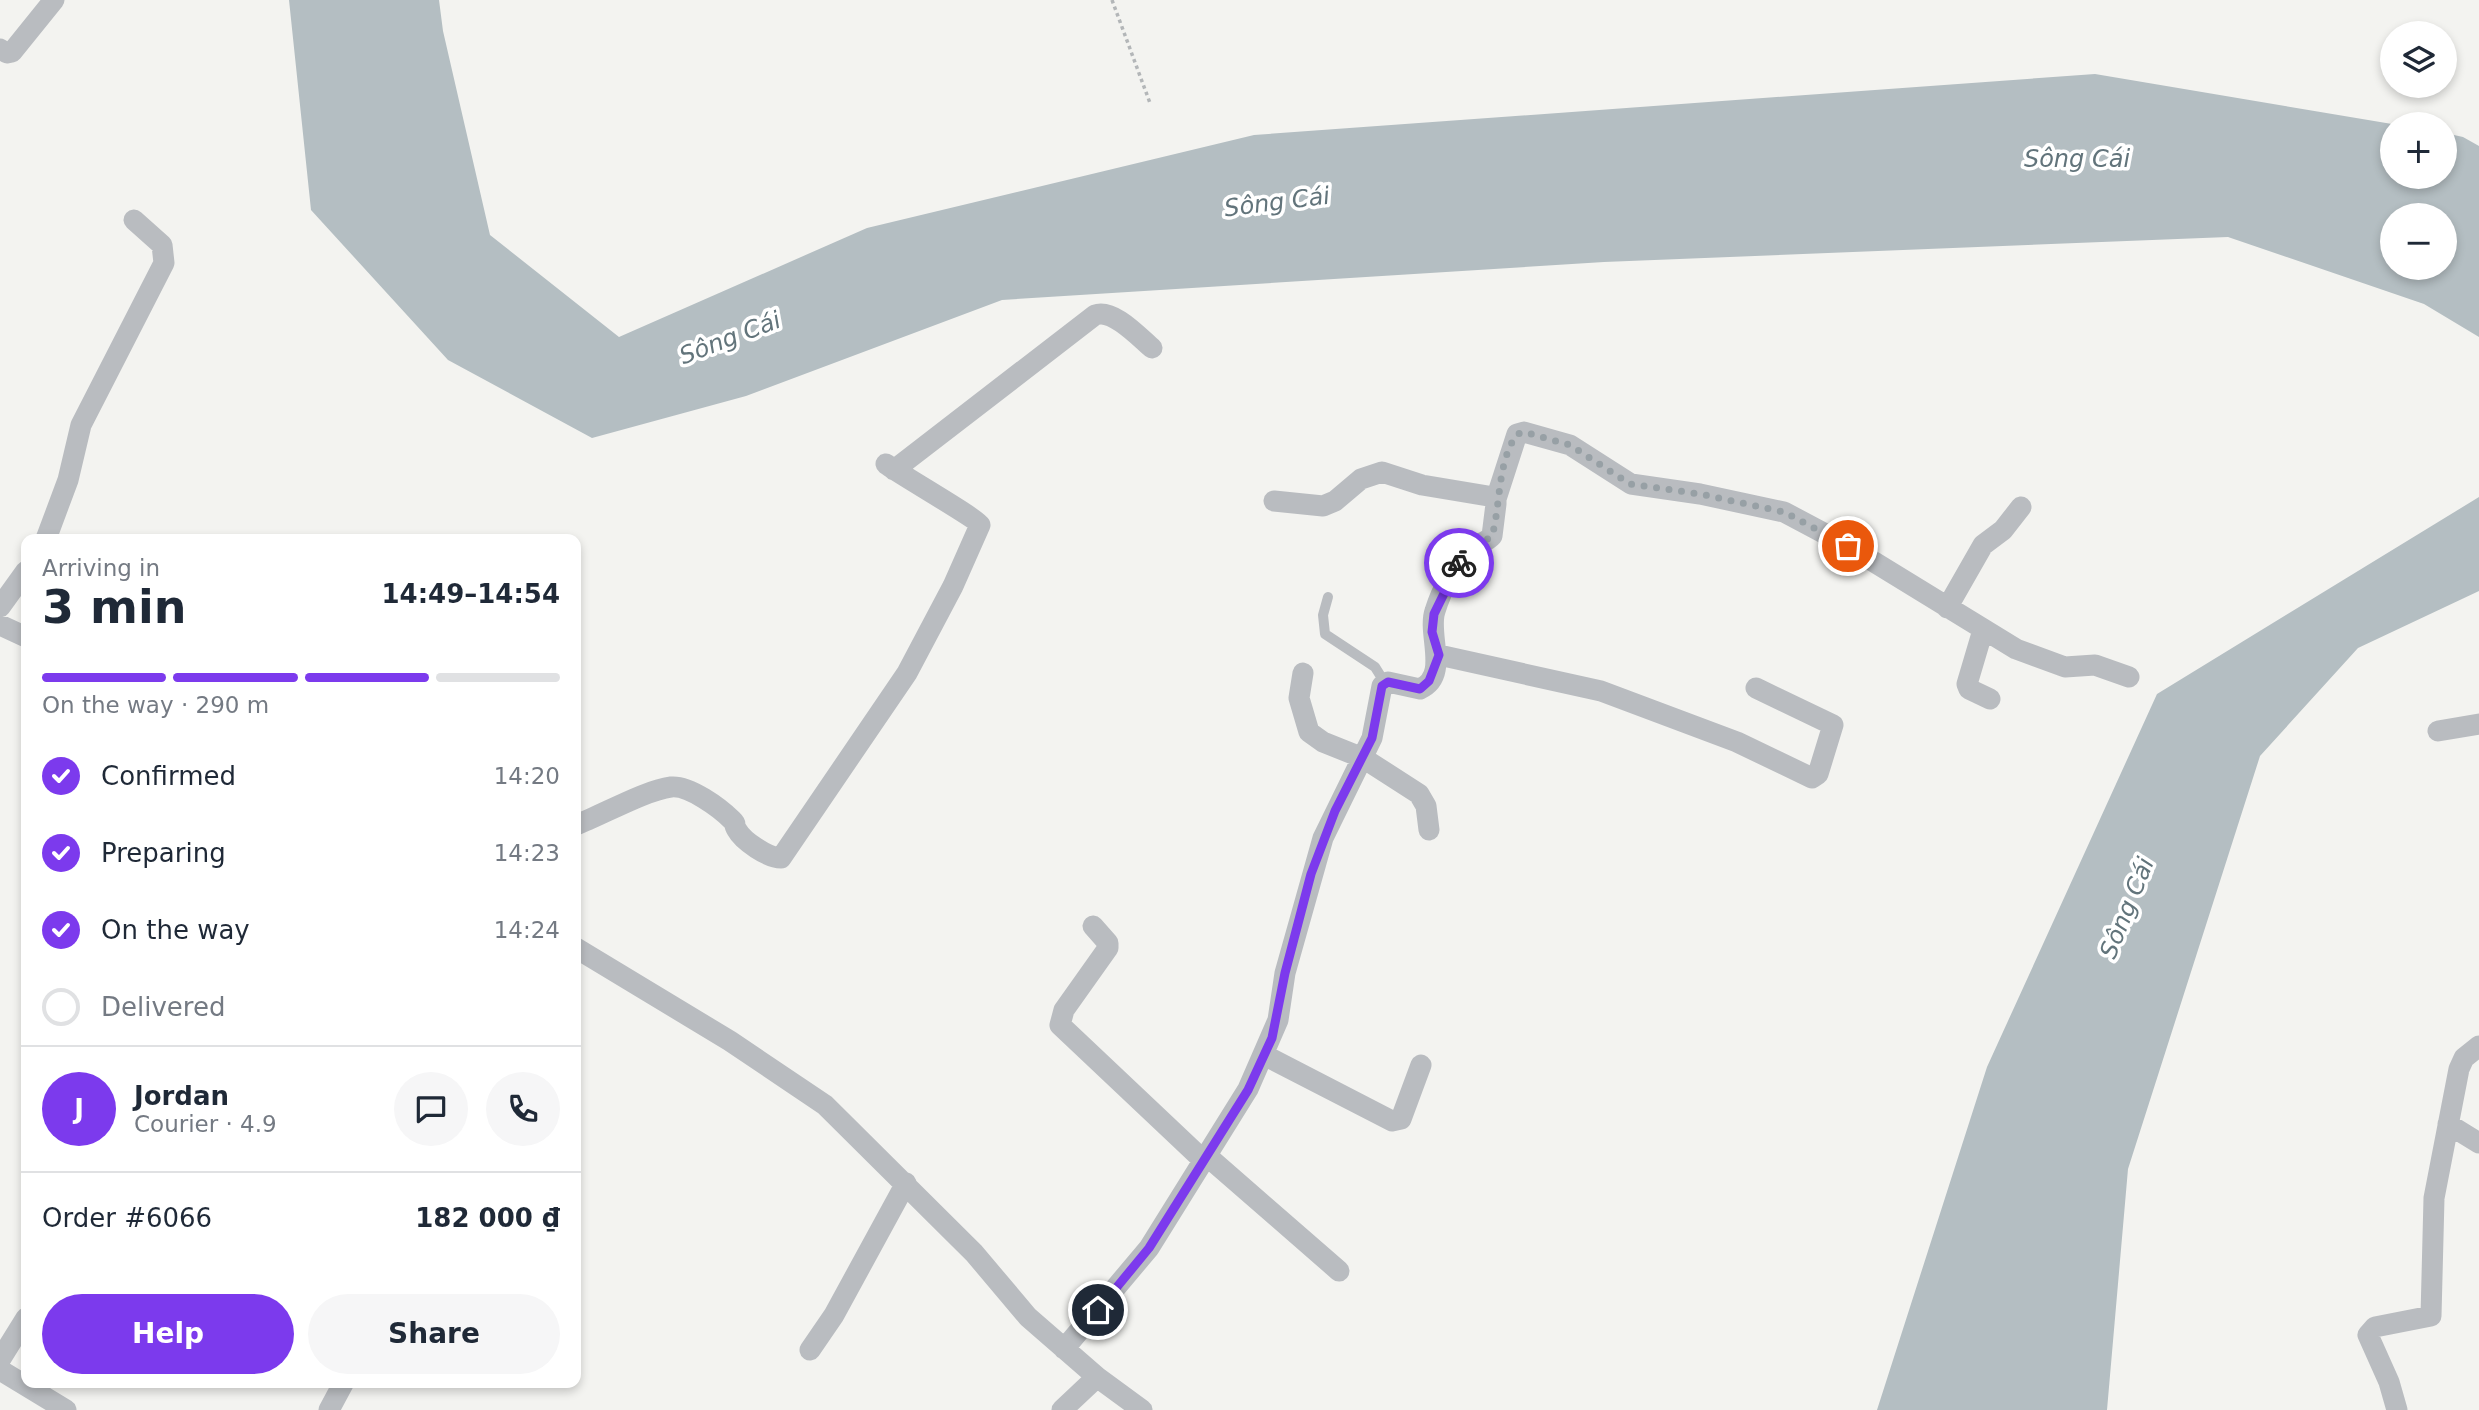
<!DOCTYPE html>
<meta charset="utf-8">
<style>
:root{--surface:#fff;--page:#f6f6f7;--text:#1f2937;--muted:#747a83;--line:#e0e1e3;--accent:#7c3aed}
body{margin:0;font-family:"DejaVu Sans",sans-serif;background:var(--page);color:var(--text);height:100vh;display:flex;flex-direction:column;font-size:26px;white-space:nowrap}
*{box-sizing:border-box;margin:0}
p{font-size:23px;color:var(--muted)}
.icon{flex:none;width:38px;height:38px;fill:none;stroke:currentColor;stroke-width:2;stroke-linecap:round;stroke-linejoin:round}
.map{position:relative;flex:1;overflow:hidden}
.drawer{position:absolute;left:21px;top:534px;width:560px;height:854px;display:flex;flex-direction:column;background:var(--surface);border-radius:14px;box-shadow:0 4px 10px #0003}
.drawer>*{flex:none}
.fabs{position:absolute;left:2380px;top:21px;display:grid;gap:14px}
.fabs a{display:grid;place-items:center;width:77px;height:77px;border-radius:50%;background:var(--surface);box-shadow:0 4px 10px #0003;font-size:35px}
.pin{position:absolute;display:grid;place-items:center;width:60px;height:60px;color:#fff;margin:-30px;border:4px solid #fff;border-radius:50%;box-shadow:0 2px 7px #0007}
.courier{position:absolute;display:grid;place-items:center;width:70px;height:70px;margin:-35px;border:5px solid #7c3aed;border-radius:50%;background:#fff;color:#222;box-shadow:0 2px 9px #0007}
.headline em{font-style:normal;font-weight:700}
.headline div{display:flex;flex-direction:column-reverse}
.headline{display:flex;align-items:center;justify-content:space-between;height:119px;padding:0 21px}
h1{font-size:46px;font-weight:700;line-height:52px}
.bar{display:grid;grid-template-columns:repeat(4,1fr);gap:10px 7px;align-content:center;height:84px;padding:0 21px}
.bar i{height:9px;border-radius:5px;background:var(--line)}
.bar .selected{background:var(--accent)}
.bar p{grid-column:span 4}
.line{display:flex;align-items:center;gap:18px;padding:0 21px;border-top:2px solid var(--line)}
.line div{flex:1}
.round{display:grid;place-items:center;flex:none;width:74px;height:74px;border-radius:37px;background:var(--page)}
ol{padding:0 21px;list-style:none}
li{display:flex;align-items:center;gap:21px;height:77px}
li p{margin-inline-start:auto}
li .icon{padding:7px;border-radius:50%;background:var(--accent);color:#fff;stroke-width:4}
li:last-child{color:var(--muted)}
li i{width:38px;height:38px;border:4px solid var(--line);border-radius:50%}
.cta{display:flex;gap:14px;margin-top:auto;padding:14px 21px}
.cta a{flex:1;height:80px;border-radius:42px;background:var(--accent);color:#fff;font-size:28px;font-weight:700;line-height:80px;text-align:center}
.cta a+a{background:var(--page);color:var(--text)}
.map>svg:first-child{display:block}
.water{fill:#b4bec2;fill-rule:evenodd}
.lines{fill:none;stroke-linecap:round;stroke-linejoin:round}
.path{stroke:#b3b6b8;stroke-width:3.5;stroke-dasharray:3.5 3.5;stroke-linecap:butt}
.lane{stroke:#b9bcc0;stroke-width:10}
.street{stroke:#b9bcc0;stroke-width:21}
.done{stroke:#97a0a5;stroke-width:7;stroke-dasharray:0 12.6}
.route{stroke:#7c3aed;stroke-width:9}
.labels{text-anchor:middle;dominant-baseline:central;stroke-width:7;stroke-linejoin:round;paint-order:stroke}
.water-label{font-size:24px;font-style:italic;fill:#62747b;stroke:#fff}
</style>
<div class="map">
<svg width="2479" height="1410" viewBox="0 0 2479 1410">
<rect width="100%" height="100%" fill="#f3f3f0"/>
<path class="water" d="M289,0H439L443,31L490,235L619,337L867,228L1254,135L2095,74L2392,124V177H2445V133L2463,137L2479,146V337L2424,304L2228,237L1604,262L1002,300L746,396L592,438L448,360L311,210ZM2392,215H2445V268H2392Z
M2479,497V591L2358,648L2260,756L2128,1169L2107,1410H1877L1987,1067L2157,694Z"/>
<g class="lines">
<path class="path" d="M1112,0L1150,103"/>
<path class="lane" d="M1328,597L1323,615L1325,634L1375,667L1385,683"/>
<path class="street" d="M0,49L7,53L12,52L54,0
M894,470L1095,315C1113,308 1139,337 1152,348
M1496,499L1517,434L1524,432L1570,445L1631,484L1700,494L1784,512L1848,546L2016,649L2065,667L2095,665L2129,677
M46,539L68,480L81,425L164,263L162,245L134,220
M0,607L26,571
M1947,608L1983,545L2003,530L2021,507
M0,625L26,637
M1983,630L1967,684L1969,689L1990,699
M1439,655L1601,691L1737,742L1812,778L1818,774L1833,725L1756,688
M1303,673L1299,698L1309,732L1323,742L1363,758L1419,794L1426,806L1429,830
M2438,731L2479,724
M576,825C602,815 646,790 671,787C689,785 720,808 732,820C738,826 732,822 737,830C743,841 768,858 781,858L907,673L953,586L980,525C976,518 901,475 886,464
M1093,926L1108,943V948L1064,1010L1060,1025L1204,1161
M576,948L730,1041L825,1105L974,1253L1028,1317L1097,1377L1142,1410
M1264,1055L1392,1121L1401,1119L1421,1065
M2448,1124L2479,1143
M1207,1156L1339,1271
M1064,1349L1149,1248L1248,1089L1278,1020L1285,973L1323,838L1372,738L1382,686L1388,682L1420,689C1450,676 1427,634 1435,611C1441,591 1455,564 1470,550C1477,543 1486,543 1492,536L1496,504V499L1488,496L1422,485L1382,472L1361,479L1335,501L1323,506L1274,501
M810,1350L834,1315L906,1183
M0,1360L26,1318
M0,1370L66,1410
M329,1410L344,1382
M1062,1410L1097,1377
M2397,1410L2389,1382L2368,1335L2375,1327L2431,1316L2434,1198L2459,1069L2464,1058L2479,1046"/>
</g>
<g class="lines">
<path class="done" d="M1459,563L1469,551L1492,536C1501,504 1497,462 1517,434L1524,432L1570,445L1630,484L1700,494L1784,512L1848,546"/>
<path class="route" d="M1098,1310L1149,1248L1248,1090L1272,1038L1285,973L1311,874L1335,811L1372,738L1382,686L1388,682L1420,689L1429,681L1439,655L1432,632L1434,614L1459,563"/>
</g>
<g class="labels">
<g class="water-label">
<text x="2077" y="159">Sông Cái</text>
<text transform="translate(1277 202) rotate(-7)">Sông Cái</text>
<text transform="translate(730 338) rotate(-21)">Sông Cái</text>
<text transform="translate(2127 908) rotate(-68)">Sông Cái</text>
</g>
</g>
</svg>
<div class="fabs">
<a><svg class="icon" aria-label="layers" viewBox="0 0 24 24"><path d="M12 4l9 5-9 5-9-5zM3 14l9 5 9-5"/></svg></a>
<a>+</a>
<a>−</a>
</div>
<div class="pin" style="left:1848px;top:546px;background:#ea580c"><svg class="icon" aria-label="bag" viewBox="0 0 24 24"><path d="M5 8h14l-1 12H6zM9 8a3 3 0 0 1 6 0"/></svg></div>
<div class="pin" style="left:1098px;top:1310px;background:#1f2937"><svg class="icon" aria-label="home" viewBox="0 0 24 24"><path d="M3 11l9-7 9 7M6 9v11h12V9"/></svg></div>
<div class="courier" style="left:1459px;top:563px"><svg class="icon" aria-label="bike" viewBox="0 0 24 24"><circle cx="6" cy="16" r="4"/><circle cx="18" cy="16" r="4"/><path d="M6 16l4-8h5l3 8M10 8l3 8H6M13 5h3"/></svg></div>
<section class="drawer">
<div class="headline"><div><h1>3 min</h1><p>Arriving in</p></div><em>14:49–14:54</em></div>
<div class="bar"><i class="selected"></i><i class="selected"></i><i class="selected"></i><i></i><p>On the way · 290 m</p></div>
<ol>
<li><svg class="icon" aria-label="check" viewBox="0 0 24 24"><path d="M5 12l5 5 9-10"/></svg>Confirmed<p>14:20</p></li>
<li><svg class="icon" aria-label="check" viewBox="0 0 24 24"><path d="M5 12l5 5 9-10"/></svg>Preparing<p>14:23</p></li>
<li><svg class="icon" aria-label="check" viewBox="0 0 24 24"><path d="M5 12l5 5 9-10"/></svg>On the way<p>14:24</p></li>
<li><i></i>Delivered</li>
</ol>
<div class="line" style="height:126px"><b class="round" style="background:var(--accent);color:#fff">J</b><div><b>Jordan</b><p>Courier · 4.9</p></div><a class="round"><svg class="icon" aria-label="chat" viewBox="0 0 24 24"><path d="M4 5h16v11H9l-5 4z"/></svg></a><a class="round"><svg class="icon" aria-label="phone" viewBox="0 0 24 24"><path d="M5 4h4l2 5-3 2q2 4 5 5l2-3 5 2v4C11 20 4 13 5 4z"/></svg></a></div>
<div class="line" style="height:91px"><div>Order #6066</div><b>182 000 ₫</b></div>
<div class="cta"><a>Help</a><a>Share</a></div>
</section>
</div>
